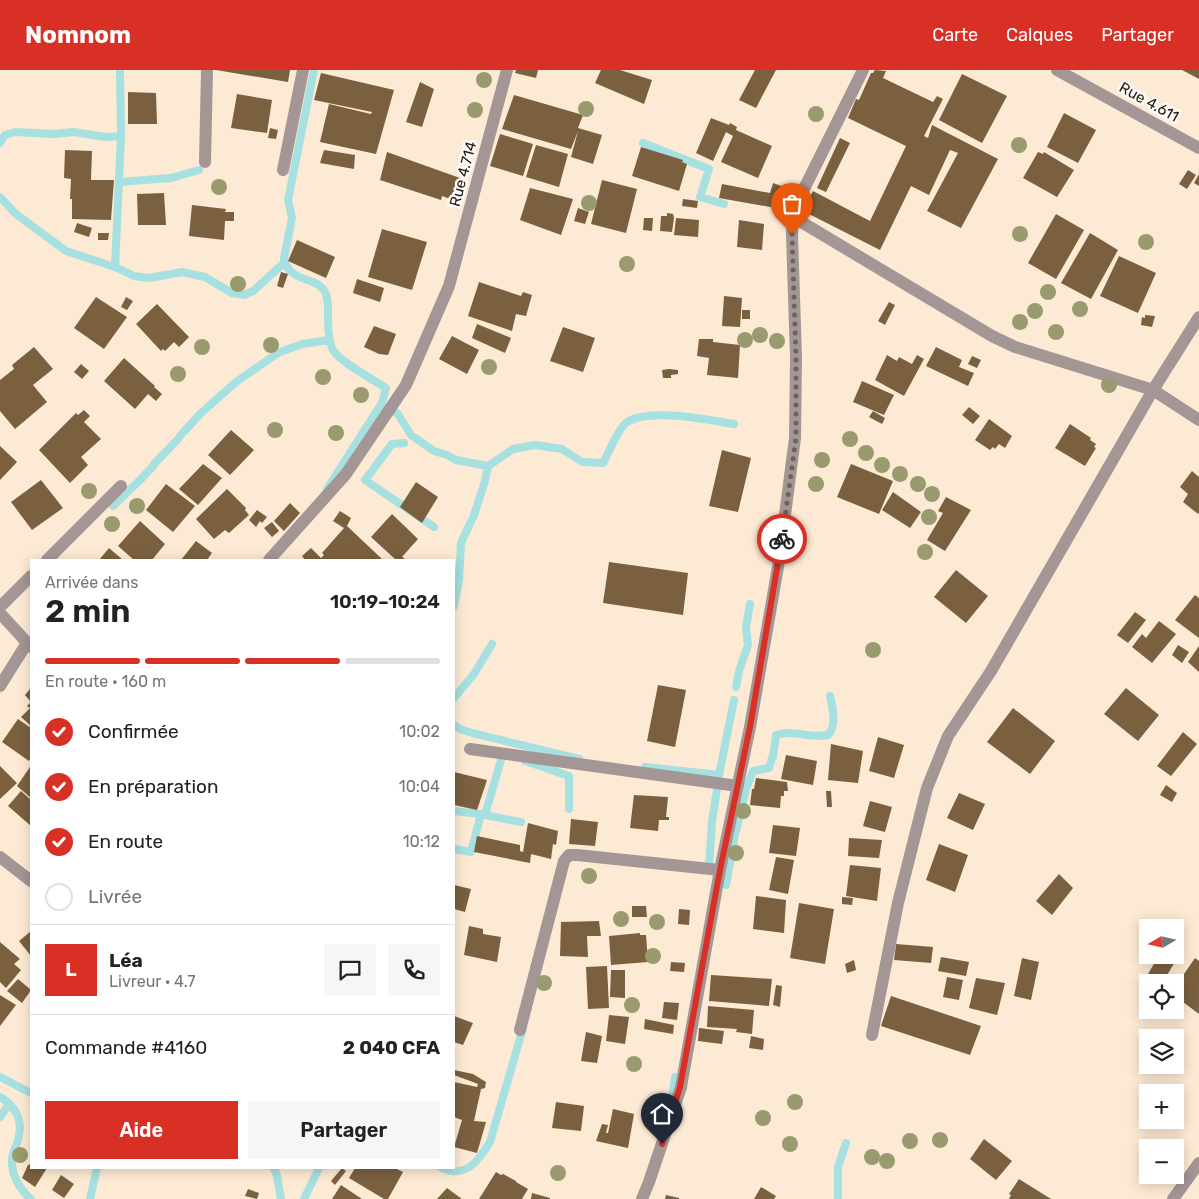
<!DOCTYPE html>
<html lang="fr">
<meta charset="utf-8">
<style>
:root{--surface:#fff;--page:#f6f6f6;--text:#222;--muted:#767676;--line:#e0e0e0;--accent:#d93025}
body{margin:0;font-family:Rubik,sans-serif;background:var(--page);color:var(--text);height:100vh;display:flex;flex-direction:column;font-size:19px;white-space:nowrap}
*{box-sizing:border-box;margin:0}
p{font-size:16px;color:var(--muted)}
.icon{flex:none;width:28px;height:28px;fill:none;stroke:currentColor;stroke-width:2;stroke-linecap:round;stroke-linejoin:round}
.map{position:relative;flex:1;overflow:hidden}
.details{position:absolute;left:30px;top:489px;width:425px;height:610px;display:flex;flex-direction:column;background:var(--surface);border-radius:0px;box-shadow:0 2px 12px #0003}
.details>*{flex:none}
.needle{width:32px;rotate:261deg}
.tools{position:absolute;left:1139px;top:849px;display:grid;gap:10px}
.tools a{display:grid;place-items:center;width:45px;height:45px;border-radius:0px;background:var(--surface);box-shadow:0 2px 12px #0003;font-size:25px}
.pin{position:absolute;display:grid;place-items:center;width:42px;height:42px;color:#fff;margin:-51px -21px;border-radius:50% 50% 50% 0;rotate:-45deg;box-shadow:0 0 5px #0007}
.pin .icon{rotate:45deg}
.courier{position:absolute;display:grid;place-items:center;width:50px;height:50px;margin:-25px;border:4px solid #d93025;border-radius:50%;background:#fff;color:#222;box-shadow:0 1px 6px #0007}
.head em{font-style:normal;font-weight:600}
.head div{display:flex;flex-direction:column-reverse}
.head{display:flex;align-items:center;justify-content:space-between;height:85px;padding:0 15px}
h1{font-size:32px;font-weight:600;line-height:38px}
.bar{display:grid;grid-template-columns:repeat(4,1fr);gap:8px 5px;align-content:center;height:60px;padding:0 15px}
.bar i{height:6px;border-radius:4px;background:var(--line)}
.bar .selected{background:var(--accent)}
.bar p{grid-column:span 4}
.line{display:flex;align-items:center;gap:12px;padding:0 15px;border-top:1px solid var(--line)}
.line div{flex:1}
.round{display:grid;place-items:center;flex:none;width:52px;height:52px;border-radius:0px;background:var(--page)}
ol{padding:0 15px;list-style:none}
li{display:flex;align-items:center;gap:15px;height:55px}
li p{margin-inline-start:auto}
li .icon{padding:5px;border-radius:50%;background:var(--accent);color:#fff;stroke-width:4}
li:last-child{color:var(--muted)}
li i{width:28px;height:28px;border:2px solid var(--line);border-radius:50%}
.primary-button{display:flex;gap:10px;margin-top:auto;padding:10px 15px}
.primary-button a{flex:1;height:58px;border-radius:0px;background:var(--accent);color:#fff;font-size:20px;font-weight:600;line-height:58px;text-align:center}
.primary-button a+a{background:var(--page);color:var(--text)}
header{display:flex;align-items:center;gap:30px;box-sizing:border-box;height:70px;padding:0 25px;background:var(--accent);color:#fff}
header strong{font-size:24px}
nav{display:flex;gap:28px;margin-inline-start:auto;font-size:18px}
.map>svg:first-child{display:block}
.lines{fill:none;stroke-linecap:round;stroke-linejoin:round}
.stream{stroke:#a6e0e0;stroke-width:8}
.building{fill:#7a603f}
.minor{stroke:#a39695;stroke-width:12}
.tree{fill:#999a6e}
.done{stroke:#6e6357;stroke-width:5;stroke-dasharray:0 9}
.route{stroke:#d93025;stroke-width:6}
.labels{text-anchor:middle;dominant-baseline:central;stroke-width:5;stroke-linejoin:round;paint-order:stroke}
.street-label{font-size:15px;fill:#211b13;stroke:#fefaf6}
</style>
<header>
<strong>Nomnom</strong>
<nav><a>Carte</a><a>Calques</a><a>Partager</a></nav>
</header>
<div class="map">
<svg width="1199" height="1129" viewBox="0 0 1199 1129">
<rect width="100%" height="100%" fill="#fdead4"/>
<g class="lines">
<path class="stream" d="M314,0L288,130L292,148L284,188C288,212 313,206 324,220C329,228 328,238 328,246C328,256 328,271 333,280C340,292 374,310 386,318L382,333L327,419
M0,73L5,65L15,62L54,64L74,62L105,67L121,66
M643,73L709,99L700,127L724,134
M119,112L171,108L199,100
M0,127L16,144L66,181L115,197L134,206L149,208L182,202L205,207L232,223L244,225L253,221L285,192
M115,197L121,66L120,0
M391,340L398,344L411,365L434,381L447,385L456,390L488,396L513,379L535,375L562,379L582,392L603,393C609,382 618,359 626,353C647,337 709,350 734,354
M180,366L200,344L236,312L278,283L302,274L330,270
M154,394L178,369
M374,398L392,374L404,373
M372,401L365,410L434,457
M113,436L142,408L154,395
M454,536L459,510L461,473L474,445L485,411L488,396
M736,617L739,601L748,575L746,557L750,534
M454,628L474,604L492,574
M454,655L460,659L472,663L579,689
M505,684L503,683L485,745L521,752
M773,687L776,665C793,659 810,669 828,665C837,655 833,639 830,626
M525,691L569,706V739
M645,697L719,705L734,630
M454,741L481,744L471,782L454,779
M736,761L746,719L753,701L769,698L772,688
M732,785L735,763
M709,796L712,752L717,719
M726,815L731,787
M0,1007L31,1023
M0,1027C18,1037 24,1054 17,1073C15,1078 13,1083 12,1088C11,1104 19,1119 31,1129
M672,1028L675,1007
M0,1047L9,1034
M274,1098L277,1106L281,1129
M442,1098C466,1109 479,1090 490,1072L523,958
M90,1129L97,1098
M304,1129L319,1098
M838,1129V1097L846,1073"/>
</g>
<path class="building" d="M216,0H290L288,12Z
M516,0H538L536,8L515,3Z
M601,0H620L652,10L644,34L595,13Z
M755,0H776L756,38L739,30Z
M875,0L886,1L883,8L933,32L937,26L943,29L924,66L928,68L932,55L998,89L961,158L927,141L958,83L950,80L929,125L911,116L880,180L803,141L813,121L870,151L906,76L848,48L856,29L859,30L871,3H873Z
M1182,0H1199V9Z
M321,3L394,20L376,84L320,72L329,34L371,44L372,42L314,30Z
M962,4L1007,26L982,73L939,50Z
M420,12L434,19L422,57L406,52Z
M128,22L156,23L157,54H128Z
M237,24L272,30L267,63L231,58Z
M514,25L583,45L578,58L602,65L593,94L571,87L578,61L571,79L502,59Z
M1064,43L1096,60L1078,93L1047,77Z
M711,48L729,55L730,53L737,57L736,60L772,76L758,108L721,92L733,66L726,62L713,91L696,83Z
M270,58L278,60L276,69L268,68Z
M500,64L533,74L523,106L490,96Z
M840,68L850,73L826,122L817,118Z
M536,75L568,84L559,117L526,107Z
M641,77L683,90L682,92L687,94L679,121L632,106Z
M65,80L92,81L91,110H114L111,150L72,149V129H70L71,109L64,108Z
M324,80L355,85L354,99L320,93Z
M387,82L460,108L453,130L442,126L441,130L380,110Z
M1038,82L1043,84L1044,82L1074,100L1057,127L1023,108Z
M1188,100L1196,105L1187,119L1179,114Z
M1199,104V116L1194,113Z
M602,110L637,119L626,163L591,154Z
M773,113L787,118L776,138L719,128L722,114L770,123Z
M530,118L573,129L561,165L520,150Z
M164,123L166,155H138L137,124Z
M683,129L698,131L697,138L682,136Z
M192,135L226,139L225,142H234V151H225L224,170L189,166Z
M578,138L589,142L585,154L574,151Z
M667,143L673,144L674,148L672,162L660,161L661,146H667Z
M1056,144L1084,160L1056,209L1028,193Z
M644,148H653L652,161L643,160Z
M676,148L699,150L698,167L674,165Z
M739,150L764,154L762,180L737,177Z
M77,153L92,158L89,167L74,162Z
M382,159L427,172L412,220L368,207Z
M98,163H109L108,170H98Z
M1090,163L1118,180L1091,229L1061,213Z
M297,170L335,187L326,208L288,191Z
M1119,186L1156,203L1138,243L1100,226Z
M281,202L288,204L283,218L277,216Z
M357,209L384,218L380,232L353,223Z
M479,212L521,226L523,222L532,225L526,246L516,244L512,261L468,246Z
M724,226L742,228L740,257L722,256Z
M96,227L127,247L104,279L74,258Z
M126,227L133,231L127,240L121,237Z
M889,232L895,235L885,255L878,251Z
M157,234L189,267L179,277L174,272L165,281L163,279L161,281L136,254Z
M742,240H750V249H742Z
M1145,245L1155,246L1152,257L1141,255L1142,247L1145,248Z
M477,254L511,268L505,283L472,268Z
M374,256L396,264L388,285L379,284L364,277Z
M563,257L595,268L583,302L550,291Z
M452,266L479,280L467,304L439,289Z
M699,269H713V272L740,275L738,308L707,305L709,288L697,286Z
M34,277L53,299L33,315L47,332L15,359L0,341V310L14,299L12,295Z
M936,277L962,290L959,297L974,303L968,316L926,296Z
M887,285L897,291L899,287L912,294L917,285L924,289L904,326L875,310Z
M972,286L981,290L977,298L968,294Z
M124,288L155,316L154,317L162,324L156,331L148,324L135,339L104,311Z
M81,294L89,301L82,309L74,302Z
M669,299L678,300V304L671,305V308H663L662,300Z
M862,311L894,325L884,345L853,332Z
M969,337L980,346L973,354L962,345Z
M84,340L90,346L84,352L101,369L81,387L88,395L70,413L39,380L76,343L78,345Z
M873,341L885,348L882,354L869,347Z
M989,349L1012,366L1005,378L999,374L995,379L993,377L990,380L975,370Z
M1070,354L1091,368L1090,370L1096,374L1094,377L1096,378L1085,396L1055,378Z
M231,360L254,380L230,405L208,385Z
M0,376L17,392L0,410Z
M722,380L751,388L738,442L709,436Z
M203,394L222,408L198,435L179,419Z
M851,394L893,411L879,444L837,427Z
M1192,401L1199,407V442L1198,444L1183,432L1188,424L1180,417Z
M41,410L63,438L32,460L11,432Z
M416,412L438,427L422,453L400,437Z
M166,414L195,436L173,462L146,440Z
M227,419L246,438L245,440L249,445L229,463L225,460L214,469L196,449Z
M893,422L921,442L910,458L882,440Z
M946,427L971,440L945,481L927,470L943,443L938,441Z
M290,433L300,443L284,461L274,451Z
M257,440L267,447L262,453L260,451L256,457L249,450Z
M340,441L351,448L347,456L382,489L381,490H305L302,486L311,478L321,488L324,485L322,483L344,458L333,451Z
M392,444L418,469L402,487L407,490H396L371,467Z
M140,451L165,474L152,490H134L118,476Z
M272,452L279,461L272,467L264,458Z
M196,471L212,483L207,490H181Z
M109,478L123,490H99Z
M609,492L688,503L683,545L603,533Z
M956,500L988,526L966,553L934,527Z
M1195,525L1199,528V568L1175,550Z
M1135,542L1146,550L1128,573L1117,565Z
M1159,551L1176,564L1152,593L1132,577L1142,564L1146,568Z
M1178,575L1189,582L1182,593L1172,585Z
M1199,576V602L1188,592Z
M658,615L686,620L675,677L647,671Z
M1126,618L1159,645L1138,671L1104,644Z
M30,619L31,621V632L25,625Z
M31,632V656L21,647L30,638L27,636Z
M1013,638L1055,671L1030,704L987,672Z
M18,649L31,658V688L29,691L2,672Z
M1183,662L1197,674L1171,706L1157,696Z
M878,667L904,675L894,708L869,701Z
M831,674L863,681L858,713L828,710Z
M786,685L817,691L813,715L781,709Z
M0,696L17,713L0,729Z
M30,697L31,698V728L17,716Z
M454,702L487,710L477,740L454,735Z
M756,708L787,712L788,721H784V726H781L780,738L750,735L752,719H754Z
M1166,715L1177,723L1172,732L1160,725Z
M21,721L31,730V756L8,736Z
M826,721H831L832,737H827Z
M959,723L985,734L973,760L947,748Z
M634,725L668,727L666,747H669V750H659L658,761L630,758Z
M870,731L892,737L885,762L863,756Z
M571,749L598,752L595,776L569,774Z
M528,753L558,761L556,775L553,774L551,789L531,784L530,793L474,782L477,766L520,775V781L523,782Z
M773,755L800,758L796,786L769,783Z
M849,768L882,770L879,788L848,786Z
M939,774L968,785L955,822L926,810Z
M776,787L794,790L788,824L769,820Z
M850,795L881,798L877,831L846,826Z
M1059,804L1073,818L1052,845L1036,831Z
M454,815L471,819L465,842L454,839Z
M756,826L786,830L784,863L753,859Z
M842,827L853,828L852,835L842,834Z
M799,833L834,839L825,894L790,888Z
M632,836H646L647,847H632Z
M679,839L690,840L689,855L678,854Z
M599,851L601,866H587L588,887L560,886L561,852Z
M469,856L483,859V864L501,867L497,892L464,885Z
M30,862L31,863V886L19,871Z
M640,863V865H646L648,892L611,895L609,866Z
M0,872L20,889L14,894L21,900L6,918L0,912Z
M896,874L933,877L931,893L894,890Z
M1159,885H1168L1176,890L1163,912H1148V922L1140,918Z
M941,887L969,892L966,906L938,901Z
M1022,888L1039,892L1031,930L1014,926Z
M1195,888L1199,891V944L1175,926V917Z
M854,890L856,900L847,903L845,894Z
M671,892L685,893L684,902L670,901Z
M607,896L609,938L588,939L586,897Z
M611,900H625V928L610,927Z
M711,905L772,909L769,936L709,931Z
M947,907L963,910L959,930L943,927Z
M976,908L1005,913L997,945L969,938Z
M18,909L31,920L22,933L7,921Z
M776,915L782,916L780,937L773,935Z
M0,925L16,935L0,956Z
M891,926L981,956L970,985L881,956Z
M664,932L679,933L677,950L662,948Z
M708,936L754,940L752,964L736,962L737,959L707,957Z
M1159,940H1166L1162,947L1157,944Z
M609,945L629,947L625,974L606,971Z
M454,946L473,953L463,975L454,972Z
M645,949L674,955L673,964L644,959Z
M699,958L724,961L722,974L698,971Z
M586,962L602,966L597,993L581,991Z
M751,966L764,969L763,980L749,978Z
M454,1000L473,1004L486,1012L485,1018L481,1019L474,1051L486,1052L477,1083L454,1077L462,1050L454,1047V1012L477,1017L478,1014L454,1005Z
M556,1032L584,1036L581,1061L552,1058Z
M613,1039L634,1044L628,1078L596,1071L602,1054L608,1055L606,1063H608Z
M984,1069L1012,1091L996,1110L970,1089Z
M31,1094V1098H47L35,1117L22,1108L28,1095Z
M342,1098L346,1101L335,1115L331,1111Z
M355,1098H395L403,1102L388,1129H384L349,1108Z
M496,1102L501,1105L503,1104L516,1111V1112L528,1119L522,1129H479Z
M61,1105L74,1114L64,1128L52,1120Z
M1019,1109L1051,1129H1009L1011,1125L1009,1124Z
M341,1115L362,1129H332Z
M761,1117L776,1126L774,1129H754Z
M447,1118L462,1129H437Z
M248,1119L259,1123L257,1129L245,1126Z
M532,1123L550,1128V1129H531Z
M666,1125L679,1128V1129H665Z"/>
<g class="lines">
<path class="minor" d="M1057,0L1199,78
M205,92L207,0
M283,100L303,0
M793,147L992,266L1015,277L1153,320L1199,350
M47,490L121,416
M269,490L346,404L406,315L449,216L507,0
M0,537L31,506
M0,543L31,577
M0,616L27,573
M470,679L738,716
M0,787L31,811
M520,960L564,791L569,785H577L720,800
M872,965L898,833L927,718L948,666L991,601L1153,320L1199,247
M642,1129L649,1112L681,1017L720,800L750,657L779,491L795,368L796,288L792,164L793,147L800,127L863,0
M1173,1129L1199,1093"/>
</g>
<g class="tree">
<circle cx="484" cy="10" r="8"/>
<circle cx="586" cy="39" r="8"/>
<circle cx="475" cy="40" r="8"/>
<circle cx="816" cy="44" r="8"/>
<circle cx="1019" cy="75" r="8"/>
<circle cx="219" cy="117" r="8"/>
<circle cx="589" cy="133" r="8"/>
<circle cx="1020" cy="164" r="8"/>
<circle cx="1146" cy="172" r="8"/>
<circle cx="627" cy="194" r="8"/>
<circle cx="238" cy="214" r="8"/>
<circle cx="1048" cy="222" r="8"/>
<circle cx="1080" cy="239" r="8"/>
<circle cx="1035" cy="241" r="8"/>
<circle cx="1020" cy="252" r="8"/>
<circle cx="1056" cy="262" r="8"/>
<circle cx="760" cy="265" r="8"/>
<circle cx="745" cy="270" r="8"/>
<circle cx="777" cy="271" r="8"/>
<circle cx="271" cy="275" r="8"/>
<circle cx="202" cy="277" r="8"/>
<circle cx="489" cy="297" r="8"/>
<circle cx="178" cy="304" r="8"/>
<circle cx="323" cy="307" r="8"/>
<circle cx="1109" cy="315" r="8"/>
<circle cx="361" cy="325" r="8"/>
<circle cx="275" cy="360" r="8"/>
<circle cx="336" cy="363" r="8"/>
<circle cx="850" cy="369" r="8"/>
<circle cx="866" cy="383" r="8"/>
<circle cx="822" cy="390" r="8"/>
<circle cx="882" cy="395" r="8"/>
<circle cx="900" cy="404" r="8"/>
<circle cx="816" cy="414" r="8"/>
<circle cx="918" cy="414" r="8"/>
<circle cx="89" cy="421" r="8"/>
<circle cx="932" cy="424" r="8"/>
<circle cx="137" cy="436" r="8"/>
<circle cx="929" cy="447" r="8"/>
<circle cx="112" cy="454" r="8"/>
<circle cx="925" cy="482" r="8"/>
<circle cx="873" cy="580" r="8"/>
<circle cx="743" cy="741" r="8"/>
<circle cx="736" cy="783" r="8"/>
<circle cx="589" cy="806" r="8"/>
<circle cx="621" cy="849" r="8"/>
<circle cx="657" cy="852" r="8"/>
<circle cx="653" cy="886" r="8"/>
<circle cx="544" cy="913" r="8"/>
<circle cx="632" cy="935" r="8"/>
<circle cx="634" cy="994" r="8"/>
<circle cx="795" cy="1032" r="8"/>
<circle cx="763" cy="1048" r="8"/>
<circle cx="940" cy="1070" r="8"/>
<circle cx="910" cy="1071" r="8"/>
<circle cx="790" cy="1074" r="8"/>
<circle cx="20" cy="1085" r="8"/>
<circle cx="872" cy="1087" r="8"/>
<circle cx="887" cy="1091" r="8"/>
<circle cx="558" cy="1103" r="8"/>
</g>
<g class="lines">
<path class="done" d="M782,469L796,368V288L792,164"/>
<path class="route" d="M662,1074L680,1017L720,800L750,657L782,469"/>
</g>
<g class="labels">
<g class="street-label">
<text transform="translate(1149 32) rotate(29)">Rue 4.611</text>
<text transform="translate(463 104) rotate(-75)">Rue 4.714</text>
</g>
</g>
</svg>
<div class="tools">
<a><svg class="needle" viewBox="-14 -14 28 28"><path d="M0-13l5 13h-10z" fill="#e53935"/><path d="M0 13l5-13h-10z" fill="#767676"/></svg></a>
<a><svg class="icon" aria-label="locate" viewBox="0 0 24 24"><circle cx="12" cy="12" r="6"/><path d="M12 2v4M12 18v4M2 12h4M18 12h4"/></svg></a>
<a><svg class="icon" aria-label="layers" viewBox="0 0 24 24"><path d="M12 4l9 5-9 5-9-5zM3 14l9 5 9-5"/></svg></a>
<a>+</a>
<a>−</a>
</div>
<div class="pin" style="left:792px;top:164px;background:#ea580c"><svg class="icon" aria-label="bag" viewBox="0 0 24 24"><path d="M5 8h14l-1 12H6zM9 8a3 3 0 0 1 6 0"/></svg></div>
<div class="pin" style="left:662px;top:1074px;background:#1f2937"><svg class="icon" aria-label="home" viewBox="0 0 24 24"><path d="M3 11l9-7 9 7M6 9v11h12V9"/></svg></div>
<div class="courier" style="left:782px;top:469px"><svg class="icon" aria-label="bike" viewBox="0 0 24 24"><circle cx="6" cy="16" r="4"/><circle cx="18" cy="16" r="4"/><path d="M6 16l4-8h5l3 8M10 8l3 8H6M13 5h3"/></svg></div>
<section class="details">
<div class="head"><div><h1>2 min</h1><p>Arrivée dans</p></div><em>10:19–10:24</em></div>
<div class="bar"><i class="selected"></i><i class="selected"></i><i class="selected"></i><i></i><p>En route · 160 m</p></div>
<ol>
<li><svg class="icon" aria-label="check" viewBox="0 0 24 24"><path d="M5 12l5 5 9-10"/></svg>Confirmée<p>10:02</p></li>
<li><svg class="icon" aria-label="check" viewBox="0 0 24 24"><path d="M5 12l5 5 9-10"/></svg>En préparation<p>10:04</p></li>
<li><svg class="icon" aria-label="check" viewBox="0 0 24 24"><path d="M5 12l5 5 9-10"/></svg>En route<p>10:12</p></li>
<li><i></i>Livrée</li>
</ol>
<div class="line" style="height:90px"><b class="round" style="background:var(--accent);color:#fff">L</b><div><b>Léa</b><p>Livreur · 4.7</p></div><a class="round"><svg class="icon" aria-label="chat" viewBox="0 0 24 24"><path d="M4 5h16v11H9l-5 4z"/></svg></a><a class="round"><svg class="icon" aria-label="phone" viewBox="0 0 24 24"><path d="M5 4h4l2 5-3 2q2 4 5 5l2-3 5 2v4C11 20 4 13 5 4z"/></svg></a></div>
<div class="line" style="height:65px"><div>Commande #4160</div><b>2 040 CFA</b></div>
<div class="primary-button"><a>Aide</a><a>Partager</a></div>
</section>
</div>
